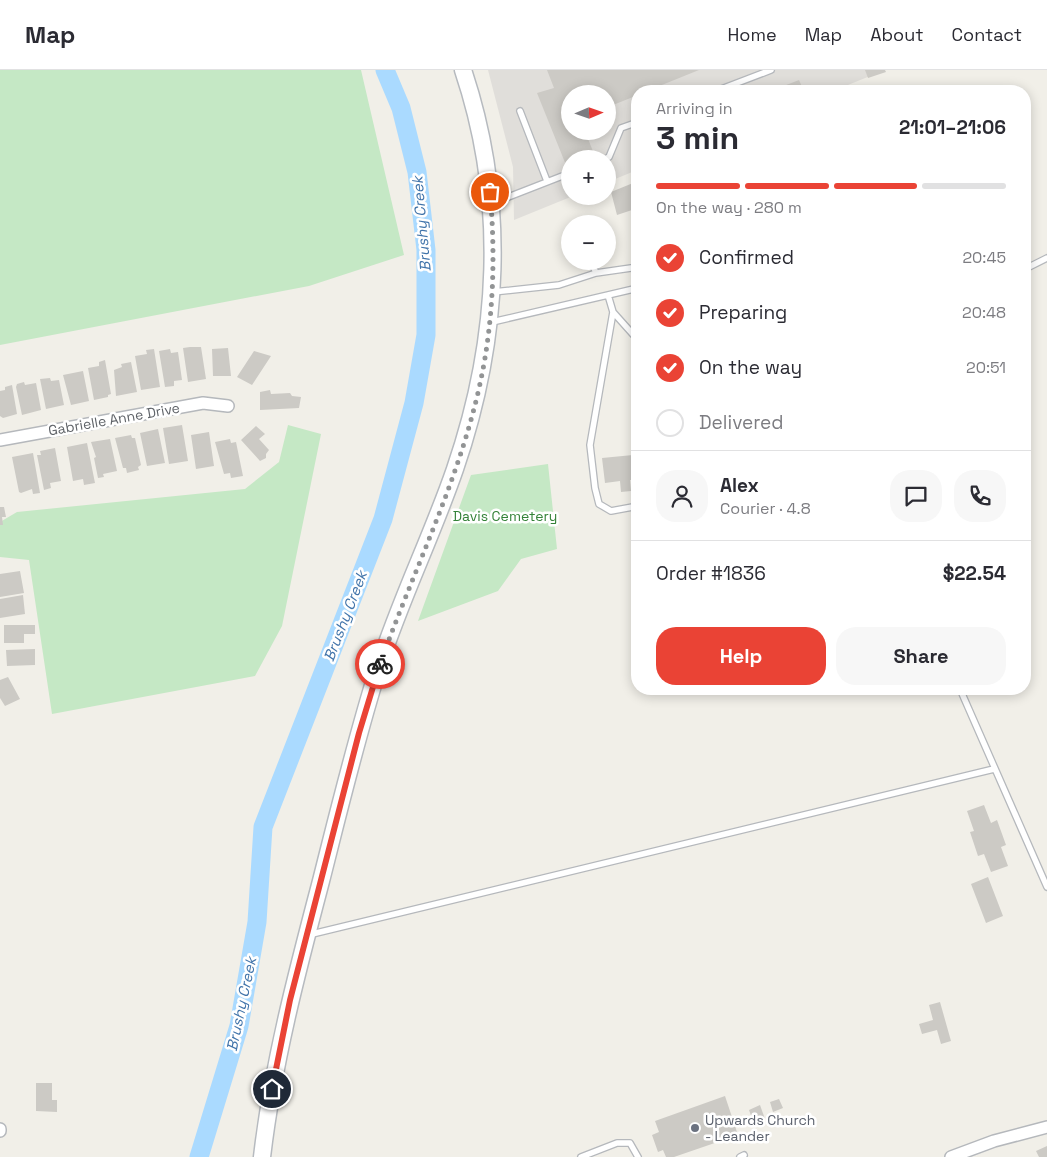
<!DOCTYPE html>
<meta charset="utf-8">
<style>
:root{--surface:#fff;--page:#f7f7f7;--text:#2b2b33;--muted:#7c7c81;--line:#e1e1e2;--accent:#ea4335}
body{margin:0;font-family:"Space Grotesk",sans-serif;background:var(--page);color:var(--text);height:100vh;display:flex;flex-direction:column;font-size:19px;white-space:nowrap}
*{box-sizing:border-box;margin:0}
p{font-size:16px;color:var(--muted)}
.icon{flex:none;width:28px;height:28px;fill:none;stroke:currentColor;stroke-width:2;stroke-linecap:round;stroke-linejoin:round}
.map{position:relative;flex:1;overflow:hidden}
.drawer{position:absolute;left:631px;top:15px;width:400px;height:610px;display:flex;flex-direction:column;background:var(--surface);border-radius:20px;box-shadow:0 2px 12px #0003}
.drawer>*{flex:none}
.needle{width:32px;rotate:88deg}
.buttons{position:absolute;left:561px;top:15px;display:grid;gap:10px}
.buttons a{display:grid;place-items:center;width:55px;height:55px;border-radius:50%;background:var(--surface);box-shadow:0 2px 12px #0003;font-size:25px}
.pin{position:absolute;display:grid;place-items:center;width:42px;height:42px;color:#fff;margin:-21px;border:2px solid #fff;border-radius:50%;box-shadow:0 1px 5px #0007}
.courier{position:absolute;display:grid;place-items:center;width:50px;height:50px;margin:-25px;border:4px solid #ea4335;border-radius:50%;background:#fff;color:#222;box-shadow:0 1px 6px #0007}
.summary em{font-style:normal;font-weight:800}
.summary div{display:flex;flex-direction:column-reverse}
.summary{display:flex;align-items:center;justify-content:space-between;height:85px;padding:0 25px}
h1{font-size:32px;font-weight:800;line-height:38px}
.bar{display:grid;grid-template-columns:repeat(4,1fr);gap:8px 5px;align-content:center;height:60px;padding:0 25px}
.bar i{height:6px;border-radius:4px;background:var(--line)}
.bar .on{background:var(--accent)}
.bar p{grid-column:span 4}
.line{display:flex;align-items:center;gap:12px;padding:0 25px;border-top:1px solid var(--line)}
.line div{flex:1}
.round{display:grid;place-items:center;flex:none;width:52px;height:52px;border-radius:20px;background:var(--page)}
ol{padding:0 25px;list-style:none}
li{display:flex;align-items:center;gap:15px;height:55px}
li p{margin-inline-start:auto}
li .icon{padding:5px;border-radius:50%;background:var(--accent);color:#fff;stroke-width:4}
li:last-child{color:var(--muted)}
li i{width:28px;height:28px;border:2px solid var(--line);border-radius:50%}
.button{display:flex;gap:10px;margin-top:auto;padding:10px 25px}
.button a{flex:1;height:58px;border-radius:20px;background:var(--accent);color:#fff;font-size:20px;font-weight:800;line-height:58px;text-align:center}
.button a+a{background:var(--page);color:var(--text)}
header{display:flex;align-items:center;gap:30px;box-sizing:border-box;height:70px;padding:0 25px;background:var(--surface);border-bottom:1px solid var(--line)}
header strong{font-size:24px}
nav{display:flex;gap:28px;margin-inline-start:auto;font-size:18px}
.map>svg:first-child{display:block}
.industrial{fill:#e0deda;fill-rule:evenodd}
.green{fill:#c5e8c5}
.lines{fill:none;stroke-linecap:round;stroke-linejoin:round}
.river{stroke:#aadaff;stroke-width:19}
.building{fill:#cccac5}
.lane-casing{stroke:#b5b8bc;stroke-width:8}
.street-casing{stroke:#b5b8bc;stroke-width:14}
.secondary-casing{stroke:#b6babf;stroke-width:19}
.lane{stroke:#fff;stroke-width:5.5}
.street{stroke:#fff;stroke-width:11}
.secondary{stroke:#fff;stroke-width:16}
.done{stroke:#929495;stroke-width:5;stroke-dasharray:0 9}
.route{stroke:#ea4335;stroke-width:6}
.worship-dot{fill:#6b7280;stroke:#fff;stroke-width:2}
.labels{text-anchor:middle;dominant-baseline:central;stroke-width:5;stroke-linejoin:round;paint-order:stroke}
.street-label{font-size:14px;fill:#5f6368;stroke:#fff}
.park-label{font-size:14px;fill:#348238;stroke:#fff}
.worship-label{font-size:14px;fill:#5b616d;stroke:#fff;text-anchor:start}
.water-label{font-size:15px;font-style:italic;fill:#4174aa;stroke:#fff}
</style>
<header>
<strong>Map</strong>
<nav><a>Home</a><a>Map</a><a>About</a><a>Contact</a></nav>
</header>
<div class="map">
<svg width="1047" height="1087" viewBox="0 0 1047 1087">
<rect width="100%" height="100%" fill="#f1efe8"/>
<path class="industrial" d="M488,0H885L833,21H638L637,100L608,112V89H570V126H573L514,150L513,97ZM570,24H608V61H570Z"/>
<path class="green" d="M0,0H361L404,185L309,216L0,275Z
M288,355L321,364L282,556L255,606L52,644L29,490L0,487V452L17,442L245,419L279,392Z
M548,394L557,479L521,489L498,521L418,551L471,405Z"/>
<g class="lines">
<path class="river" d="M199,1087L239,956L257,852L263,757L383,449L414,333L426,265V180L417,102L401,38L385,0"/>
</g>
<path class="building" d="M547,0H699L647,21H638V25L608,37V24H570V61H585L594,84L582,89H570V93L566,95L537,23L554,18Z
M865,0H885L886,2L868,8Z
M799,10L804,21H777L776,19Z
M638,111V138L617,145L611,122Z
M190,277H201L206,309L188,312L183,278Z
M228,278L231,306H213L212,279Z
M154,279L160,317L141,320L135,286L147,284L146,280Z
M170,279L171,283L178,282L182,310L174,311V316L165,317L159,281Z
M254,281L271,286L252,315L237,307Z
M105,290L111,324L108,325V327L94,330L88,298L99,296V292Z
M131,292L137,322L116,326L114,300L122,297L121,294Z
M83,301L89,331L71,335L63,305Z
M50,308L51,311L59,310L64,335L46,339L40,309Z
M24,312L25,315L36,313L41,340L22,345L16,317L17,314Z
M12,315L17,344L3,348L0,346V321L5,320V317Z
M270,320L271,324L290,323L292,326L301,327L299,338L260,340V322Z
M182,355L188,391L169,394L163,358Z
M256,356L265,364L259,369L269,380L266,384V388L260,391L241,370Z
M158,359L165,393L147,396L140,363Z
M209,362L214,396L196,399L191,365Z
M131,365L132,368H135L141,395L138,397L139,400L127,403L126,398H123L115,368Z
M110,369L117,401L103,404L104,407L98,408L94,388L96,387L91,372Z
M230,369L231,373L236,372L243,406L231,408L230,403L224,404L215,372Z
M87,373L95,413L84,415L83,409L73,411L67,377Z
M55,378L61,411L50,413L51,418L44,420L37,385H41L40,381Z
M33,383L40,423L33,424L32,419L21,423L19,422L12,387Z
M633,385L635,410H630L631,421L621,422L620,411L605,413L602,388Z
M0,437H4L6,447H2L3,455H0Z
M20,501L24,523L0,527V504Z
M23,525L25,544L0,548V529Z
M4,555H35V564H24V573H4Z
M35,579V595L7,596L6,580Z
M8,607L20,629L5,636L0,628V610Z
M984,735L991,753L997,750L1006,775L1001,777L1008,796L991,802L984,784L978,786L970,762L974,761L967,741Z
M988,807L1003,846L986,853L971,814Z
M940,932L951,971L941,974L937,960L922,964L919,954L933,950L929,935Z
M36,1013H52V1030H57V1042L36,1041Z
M725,1026L738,1065L674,1087H666L663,1080L658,1082L652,1065L659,1062L655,1051Z
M779,1029L783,1038L773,1042L770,1032Z
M760,1035L765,1049L754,1054L749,1040Z
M1047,1076V1087H1039L1036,1081Z"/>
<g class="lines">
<defs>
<path id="lane" d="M716,21L771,0
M520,41L547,111
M605,89L609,87L621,58L638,52
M493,133L570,103
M1025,199L1047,188
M596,203L638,197
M493,222L559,215L596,203L591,191
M608,225L613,242L590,375L595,418L599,434L611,441L638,436
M613,242L638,270
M492,252L638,218
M960,619L1047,817
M308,865L994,699
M581,1087L617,1073H630L638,1087
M740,1087L744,1085"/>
<path id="street" d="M0,370L203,333L228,336
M0,1059V1061
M951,1087L994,1071L1047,1057"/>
<path id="secondary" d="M262,1087C273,993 297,902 321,811C339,740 356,669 378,599C400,530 432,466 455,399C500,268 507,131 463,0"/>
</defs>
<use href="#lane" class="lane-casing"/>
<use href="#street" class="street-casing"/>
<use href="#secondary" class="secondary-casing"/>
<use href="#lane" class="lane"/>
<use href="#street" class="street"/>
<use href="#secondary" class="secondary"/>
</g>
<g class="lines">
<path class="done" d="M380,594C416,493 467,395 485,288C494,233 495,178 490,122"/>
<path class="route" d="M272,1019L290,930L359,663L380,594"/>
</g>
<circle class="worship-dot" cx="695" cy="1058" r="5"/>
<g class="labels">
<g class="street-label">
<text transform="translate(114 349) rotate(-10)">Gabrielle Anne Drive</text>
</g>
<g class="park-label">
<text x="505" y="446">Davis Cemetery</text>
</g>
<g class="worship-label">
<text x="705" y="1050">Upwards Church<tspan x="705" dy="16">- Leander</tspan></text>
</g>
<g class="water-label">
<text transform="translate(421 154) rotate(-95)">Brushy Creek</text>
<text transform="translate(345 546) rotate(-69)">Brushy Creek</text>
<text transform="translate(241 934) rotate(-78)">Brushy Creek</text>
</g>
</g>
</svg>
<div class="buttons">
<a><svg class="needle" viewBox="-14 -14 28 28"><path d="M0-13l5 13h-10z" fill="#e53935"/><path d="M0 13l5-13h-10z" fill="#7c7c81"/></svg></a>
<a>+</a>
<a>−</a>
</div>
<div class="pin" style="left:490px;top:122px;background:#ea580c"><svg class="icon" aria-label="bag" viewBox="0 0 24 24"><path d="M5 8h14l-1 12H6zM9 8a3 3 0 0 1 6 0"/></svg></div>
<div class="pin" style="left:272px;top:1019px;background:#1f2937"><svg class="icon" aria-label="home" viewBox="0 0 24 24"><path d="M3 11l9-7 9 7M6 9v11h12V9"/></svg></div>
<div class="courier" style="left:380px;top:594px"><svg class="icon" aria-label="bike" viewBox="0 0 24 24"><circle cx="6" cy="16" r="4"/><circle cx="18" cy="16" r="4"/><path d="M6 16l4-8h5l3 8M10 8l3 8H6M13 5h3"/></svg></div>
<section class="drawer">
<div class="summary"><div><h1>3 min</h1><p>Arriving in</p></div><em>21:01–21:06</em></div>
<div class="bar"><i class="on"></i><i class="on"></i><i class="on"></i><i></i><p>On the way · 280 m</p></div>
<ol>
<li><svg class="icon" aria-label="check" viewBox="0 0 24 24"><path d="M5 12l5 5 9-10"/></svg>Confirmed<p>20:45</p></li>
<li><svg class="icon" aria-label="check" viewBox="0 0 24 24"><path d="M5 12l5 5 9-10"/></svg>Preparing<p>20:48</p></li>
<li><svg class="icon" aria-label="check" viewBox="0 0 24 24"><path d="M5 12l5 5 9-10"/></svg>On the way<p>20:51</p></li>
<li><i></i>Delivered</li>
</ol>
<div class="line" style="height:90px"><a class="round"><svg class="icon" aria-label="person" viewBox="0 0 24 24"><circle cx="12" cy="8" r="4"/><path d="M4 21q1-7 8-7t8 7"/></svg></a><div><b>Alex</b><p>Courier · 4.8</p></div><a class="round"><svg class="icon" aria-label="chat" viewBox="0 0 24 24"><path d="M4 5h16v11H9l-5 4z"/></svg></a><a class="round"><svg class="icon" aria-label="phone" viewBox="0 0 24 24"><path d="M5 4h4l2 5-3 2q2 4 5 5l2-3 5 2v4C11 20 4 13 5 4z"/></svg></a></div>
<div class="line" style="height:65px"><div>Order #1836</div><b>$22.54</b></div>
<div class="button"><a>Help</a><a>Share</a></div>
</section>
</div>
